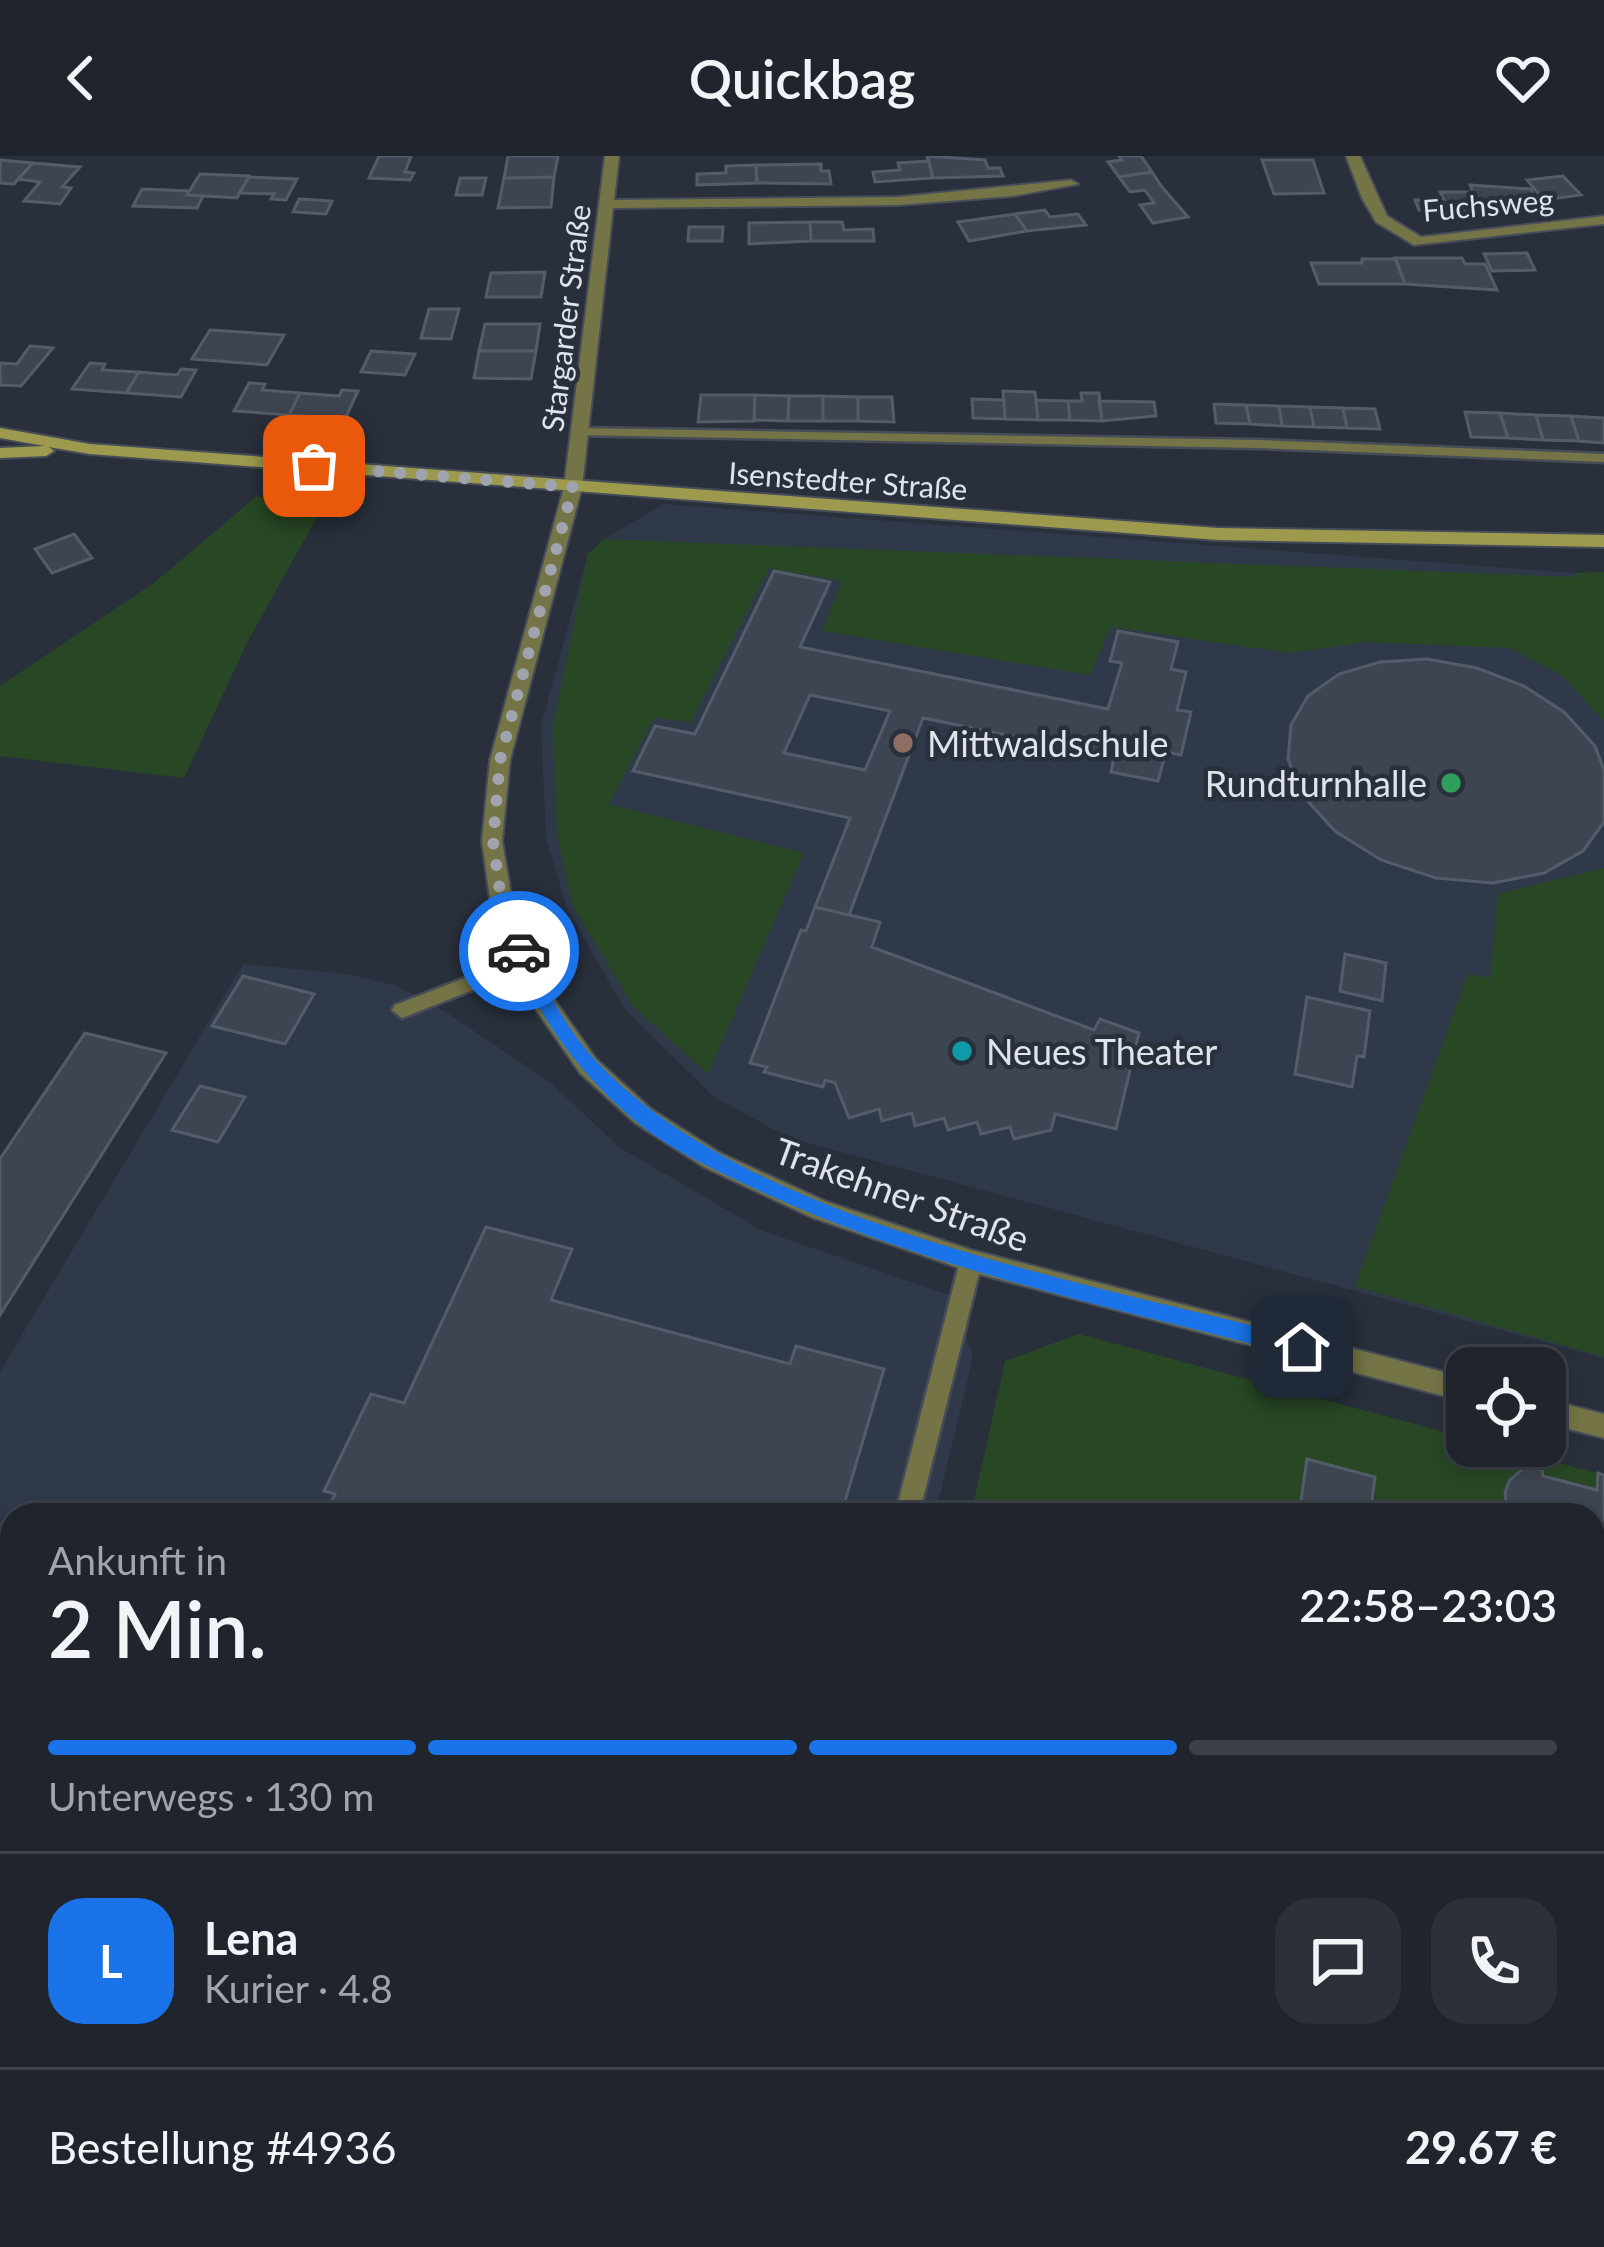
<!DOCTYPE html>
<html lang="de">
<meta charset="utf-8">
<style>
:root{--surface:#1f242d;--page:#2c3039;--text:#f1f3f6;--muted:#a1a4aa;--line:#3c4149;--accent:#1a73e8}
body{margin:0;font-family:Lato,sans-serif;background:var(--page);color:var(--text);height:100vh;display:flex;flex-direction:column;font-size:45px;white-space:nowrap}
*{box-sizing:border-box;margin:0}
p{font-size:39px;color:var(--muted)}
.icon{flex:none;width:66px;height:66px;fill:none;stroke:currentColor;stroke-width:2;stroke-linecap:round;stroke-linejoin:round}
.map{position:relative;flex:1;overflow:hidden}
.sheet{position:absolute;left:0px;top:1347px;width:1605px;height:744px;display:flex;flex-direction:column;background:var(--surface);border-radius:36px 36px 0 0;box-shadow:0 6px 18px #0003,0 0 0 3px var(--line)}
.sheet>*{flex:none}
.tools{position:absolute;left:1446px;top:1191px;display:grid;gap:24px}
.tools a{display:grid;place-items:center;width:120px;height:120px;border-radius:24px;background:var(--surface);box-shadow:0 6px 18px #0003,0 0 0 3px var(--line);font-size:60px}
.pin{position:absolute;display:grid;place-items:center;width:102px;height:102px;color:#fff;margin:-51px;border-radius:24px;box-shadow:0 6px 18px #0006}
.courier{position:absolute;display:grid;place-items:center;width:120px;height:120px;margin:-60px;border:9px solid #1a73e8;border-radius:50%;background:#fff;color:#222;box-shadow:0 3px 15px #0007}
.headline em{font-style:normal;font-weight:600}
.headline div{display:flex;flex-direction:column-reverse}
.headline{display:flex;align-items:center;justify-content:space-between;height:204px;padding:0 48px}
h1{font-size:78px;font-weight:600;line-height:90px}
.bar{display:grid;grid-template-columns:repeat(4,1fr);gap:18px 12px;align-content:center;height:144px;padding:0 48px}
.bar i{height:15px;border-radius:9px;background:var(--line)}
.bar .active{background:var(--accent)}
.bar p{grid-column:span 4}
.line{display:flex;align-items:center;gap:30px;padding:0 48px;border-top:3px solid var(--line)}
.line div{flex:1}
.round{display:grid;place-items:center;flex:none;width:126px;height:126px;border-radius:36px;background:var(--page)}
header{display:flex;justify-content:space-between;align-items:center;height:156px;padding:0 48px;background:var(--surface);font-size:54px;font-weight:600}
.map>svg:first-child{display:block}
.industrial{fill:#383445}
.built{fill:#30394a}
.green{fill:#284825}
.building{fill:#3e4552;stroke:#545c69;stroke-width:3;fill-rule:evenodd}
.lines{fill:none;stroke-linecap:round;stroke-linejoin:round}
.lane-casing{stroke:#464d58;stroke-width:5}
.street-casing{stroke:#464d58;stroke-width:4}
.secondary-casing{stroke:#464d58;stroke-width:4}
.lane{fill:#757446;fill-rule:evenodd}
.street{fill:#757446;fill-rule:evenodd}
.secondary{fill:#9d9a4e;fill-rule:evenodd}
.route{fill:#1a73e8}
.done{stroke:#9fa4ae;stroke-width:12;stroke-dasharray:0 21.6}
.education-dot{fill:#8d6e63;stroke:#29303c;stroke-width:4.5}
.leisure-dot{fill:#2e9e5b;stroke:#29303c;stroke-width:4.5}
.culture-dot{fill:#0f9aa8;stroke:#29303c;stroke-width:4.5}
.labels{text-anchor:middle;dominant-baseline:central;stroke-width:9;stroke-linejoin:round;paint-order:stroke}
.far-street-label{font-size:30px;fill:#dfe3eb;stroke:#29303c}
.poi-label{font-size:36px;fill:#dfe3eb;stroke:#29303c;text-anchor:start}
.street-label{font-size:36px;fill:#dfe3eb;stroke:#29303c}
</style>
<header><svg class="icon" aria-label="back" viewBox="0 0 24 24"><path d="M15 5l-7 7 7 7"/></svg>Quickbag<svg class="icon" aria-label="heart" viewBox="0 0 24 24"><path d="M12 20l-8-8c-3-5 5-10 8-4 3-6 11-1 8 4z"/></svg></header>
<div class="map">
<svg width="1604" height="2091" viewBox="0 0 1604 2091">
<rect width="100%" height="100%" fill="#29303c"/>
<path class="industrial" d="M0,1584L12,1589V2079H173L168,2091H0Z"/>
<path class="built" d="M664,348L1575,417L1604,472V1202L790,982L714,941L624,852L567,752L546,682L541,569L588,398L604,383Z
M243,808L348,818L397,830L446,856L550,926L619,991L763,1075L952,1140L973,1201L935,1359H12V1588L0,1584V1216Z
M177,2079H764L761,2091H172Z"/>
<path class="green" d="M257,340L321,354L249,483L184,622L0,600V530L154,427Z
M604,383L1575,421V417L1604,416V565L1563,520L1510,492L1366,486L1290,497L1111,471L1090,519L822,475L842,425L769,412L691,566L654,562L609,648L804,697L708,918L633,850L573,750L557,678L553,571L588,398Z
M1604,712V1201L1355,1130L1468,818L1490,822L1498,738Z
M1079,1178L1467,1282V1290H1496L1604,1319V2091H810L812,2079H1593V1359H971L1005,1205Z"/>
<path class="building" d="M379,0H411L405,16L414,17L410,24L369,22Z
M508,0H558L554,21L504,22Z
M927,0L985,4L988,12H1000L1003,20L933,22Z
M1119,0H1141L1152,16L1119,21L1108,6L1122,4Z
M0,4L33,7L14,28L0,27Z
M1262,4H1313L1324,37L1274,38Z
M929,5L933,22L875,26L873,16L900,14L898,7Z
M33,7L80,11L62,31L71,32L60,48L24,45L40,26L18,23Z
M821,8V15H829L831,28L757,27L756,9Z
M756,9L757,27L697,29V18L726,17V10Z
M1152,16L1162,31L1188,61L1153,67L1140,49L1154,47L1145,34L1130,36L1119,21Z
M200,18L249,20L237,42L187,39Z
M1563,20L1581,39L1544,44L1527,24Z
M249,21L297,23L286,44L271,43L274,38L239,37Z
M554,21L551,51L498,52L504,22Z
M460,22H486L482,39H456Z
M1470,29L1531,33L1542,54H1481Z
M142,33L189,35L187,39L203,40L197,52L133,50Z
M1440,36H1472L1481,54H1419L1415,44H1444Z
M299,43L332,45L326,58L293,56Z
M1045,54L1050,61L1078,58L1086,69L1027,75L1015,58Z
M1015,58L1027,75L969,85L958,66Z
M810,66H842L844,74L873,73L874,85H811Z
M810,66L811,85L749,88V67Z
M689,71H723L722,85H688Z
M1527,97L1535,114L1492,115L1484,98Z
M1395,102H1462L1465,108H1485L1497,134L1405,128Z
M1362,103H1396L1405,128H1319L1311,107H1362Z
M545,116L541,141H486L491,117Z
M429,153H459L451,183L421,182Z
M485,168H540L536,195H479Z
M210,174L284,179L267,209L192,203Z
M30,190L53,192L21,230L0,229V207L17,208Z
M371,195L415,198L405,219L361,216Z
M479,195H536L531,223L474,222Z
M90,207L105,208L102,214L139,216L126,237L72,233Z
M181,213L196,214L181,241L126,237L139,216L177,219Z
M249,227L265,228L262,234L300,237L289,259L234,255Z
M342,234L358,235L345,263L289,259L300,237L339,240Z
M1003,235L1035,236L1038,264L1005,263Z
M1081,237H1099L1102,265L1070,264L1068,245H1082Z
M701,239H755L754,265L698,266Z
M755,239L789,240L788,265L754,264Z
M789,240H823V265H788Z
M823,240L858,241V265H823Z
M858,241H892L894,266L858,265Z
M972,243L1004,244L1005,263L973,262Z
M1036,244L1068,245L1070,264H1038Z
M1099,245L1154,246L1156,260L1102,265Z
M1214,248L1246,249L1250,268L1216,267Z
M1246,249L1279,250L1282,270L1250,268Z
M1279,250L1310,251L1314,271L1282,270Z
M1310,251L1343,252L1347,272L1314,271Z
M1343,252L1375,253L1380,273L1347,272Z
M1465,256L1500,257L1508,282L1471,281Z
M1500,257L1536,259L1543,284L1508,282Z
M1536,259L1571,260L1579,285L1543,284Z
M1571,260L1604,262V287L1579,285Z
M74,378L92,402L52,417L35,393Z
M774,415L830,426L800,491L1108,553L1122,507L1110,505L1118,475L1178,486L1171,513L1186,516L1177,554L1191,556L1181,599L1166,596L1158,625L1111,616L1114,601L923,562L849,759L815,751L850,662L633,615L655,570L695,578ZM810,539L890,555L865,614L784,597Z
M1427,503L1477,512L1524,530L1564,556L1595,590L1604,614V666L1583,695L1544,717L1493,727L1436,722L1381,704L1335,675L1302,639L1288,603L1291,569L1308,540L1339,518L1380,506Z
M815,751L880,766L872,791L1094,874L1100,863L1139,877L1116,973L1055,958L1051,974L1014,983L1010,971L981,978L977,966L948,974L944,962L915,970L912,957L882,965L879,953L849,962L835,927L825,924L823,931L764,916L767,911L750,907L801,774L806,775Z
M1345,798L1386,807L1382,845L1340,835Z
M243,820L314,838L285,888L212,870Z
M1307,841L1370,855L1364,901L1357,900L1352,931L1295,918Z
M85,877L166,897L0,1159V1003Z
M200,930L245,941L218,986L172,974Z
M486,1071L572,1093L551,1144L790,1208L796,1190L884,1213L841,1359H325L335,1338L324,1335L371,1238L404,1247Z
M1307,1303L1375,1321L1370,1359L1299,1358Z
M1526,1310L1542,1314L1543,1320L1597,1334L1598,1317L1604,1319V1398L1593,1395V1359H1508L1505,1337L1509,1325Z
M0,1639L12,1643V2079H105L99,2091H0Z"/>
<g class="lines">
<defs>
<path id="lane" d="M579,272L1258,284L1604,298V306L1258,292L574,279V273Z
M524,799L533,806L531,811L402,862L392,854L395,849Z
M971,1096L979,1098L982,1105L919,1359H895L960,1105L963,1098Z"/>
<path id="street" d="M605,0H619L614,44L898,41L1071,24L1078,28L1013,40L898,49L613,52L582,331L510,604L502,685L513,750L546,832L596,903L651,953L720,997L827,1046L971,1094L1467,1222V1246L971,1116L811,1061L704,1011L635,967L580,917L528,842L491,750L482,685L490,604L564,331Z
M1346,0H1360L1387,60L1421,81L1604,60V68L1414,89L1376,66L1362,42Z
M1545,1243L1604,1258V1282L1545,1267Z"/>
<path id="secondary" d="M0,272L90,288L1218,372L1604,379V391L1218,384L90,298L49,291L54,295L46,300L0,302V292L45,290L0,282Z"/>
</defs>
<use href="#lane" class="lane-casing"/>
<use href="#street" class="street-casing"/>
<use href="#secondary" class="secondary-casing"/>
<use href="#lane" class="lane"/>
<use href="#street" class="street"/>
<use href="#secondary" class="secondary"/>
</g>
<path class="route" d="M519,789L526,791C545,831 566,873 597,906C749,1068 1090,1127 1302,1182L1309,1185V1198L1302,1201C1120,1153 932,1115 760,1035C717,1015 670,994 633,963C579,917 538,861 511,795Z"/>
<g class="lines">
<path class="done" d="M314,310L573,331L500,604L493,685L502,750L519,795"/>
</g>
<circle class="education-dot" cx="903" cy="587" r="12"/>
<circle class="leisure-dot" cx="1451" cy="627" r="12"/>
<circle class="culture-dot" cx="962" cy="895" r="12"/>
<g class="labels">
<g class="far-street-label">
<text transform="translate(1488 48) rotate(-5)">Fuchsweg</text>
<text transform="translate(565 162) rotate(-83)">Stargarder Straße</text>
<text transform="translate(848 324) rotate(4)">Isenstedter Straße</text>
</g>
<g class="poi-label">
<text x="927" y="587">Mittwaldschule</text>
<text x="1427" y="627" text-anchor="end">Rundturnhalle</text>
<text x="986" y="895">Neues Theater</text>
</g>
<g class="street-label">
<text transform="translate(902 1038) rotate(20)">Trakehner Straße</text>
</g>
</g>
</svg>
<div class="tools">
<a><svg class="icon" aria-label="locate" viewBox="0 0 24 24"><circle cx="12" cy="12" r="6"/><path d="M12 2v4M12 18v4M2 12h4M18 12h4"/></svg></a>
</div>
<div class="pin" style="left:314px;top:310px;background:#ea580c"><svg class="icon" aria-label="bag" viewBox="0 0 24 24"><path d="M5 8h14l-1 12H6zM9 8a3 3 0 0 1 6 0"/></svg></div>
<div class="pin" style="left:1302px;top:1191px;background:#1f2937"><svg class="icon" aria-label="home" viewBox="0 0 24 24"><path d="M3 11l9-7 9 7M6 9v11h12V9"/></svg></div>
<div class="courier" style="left:519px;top:795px"><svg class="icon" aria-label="car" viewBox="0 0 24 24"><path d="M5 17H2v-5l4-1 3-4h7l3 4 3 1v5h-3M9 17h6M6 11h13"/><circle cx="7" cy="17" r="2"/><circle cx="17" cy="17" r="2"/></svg></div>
<section class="sheet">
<div class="headline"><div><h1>2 Min.</h1><p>Ankunft in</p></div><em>22:58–23:03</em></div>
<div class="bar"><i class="active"></i><i class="active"></i><i class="active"></i><i></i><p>Unterwegs · 130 m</p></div>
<div class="line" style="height:216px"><b class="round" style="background:var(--accent);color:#fff">L</b><div><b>Lena</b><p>Kurier · 4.8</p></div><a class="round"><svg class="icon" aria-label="chat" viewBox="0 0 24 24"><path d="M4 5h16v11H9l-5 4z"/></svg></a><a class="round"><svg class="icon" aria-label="phone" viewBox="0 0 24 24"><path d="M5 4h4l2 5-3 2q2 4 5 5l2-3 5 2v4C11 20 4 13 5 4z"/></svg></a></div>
<div class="line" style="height:156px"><div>Bestellung #4936</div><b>29.67 €</b></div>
</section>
</div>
